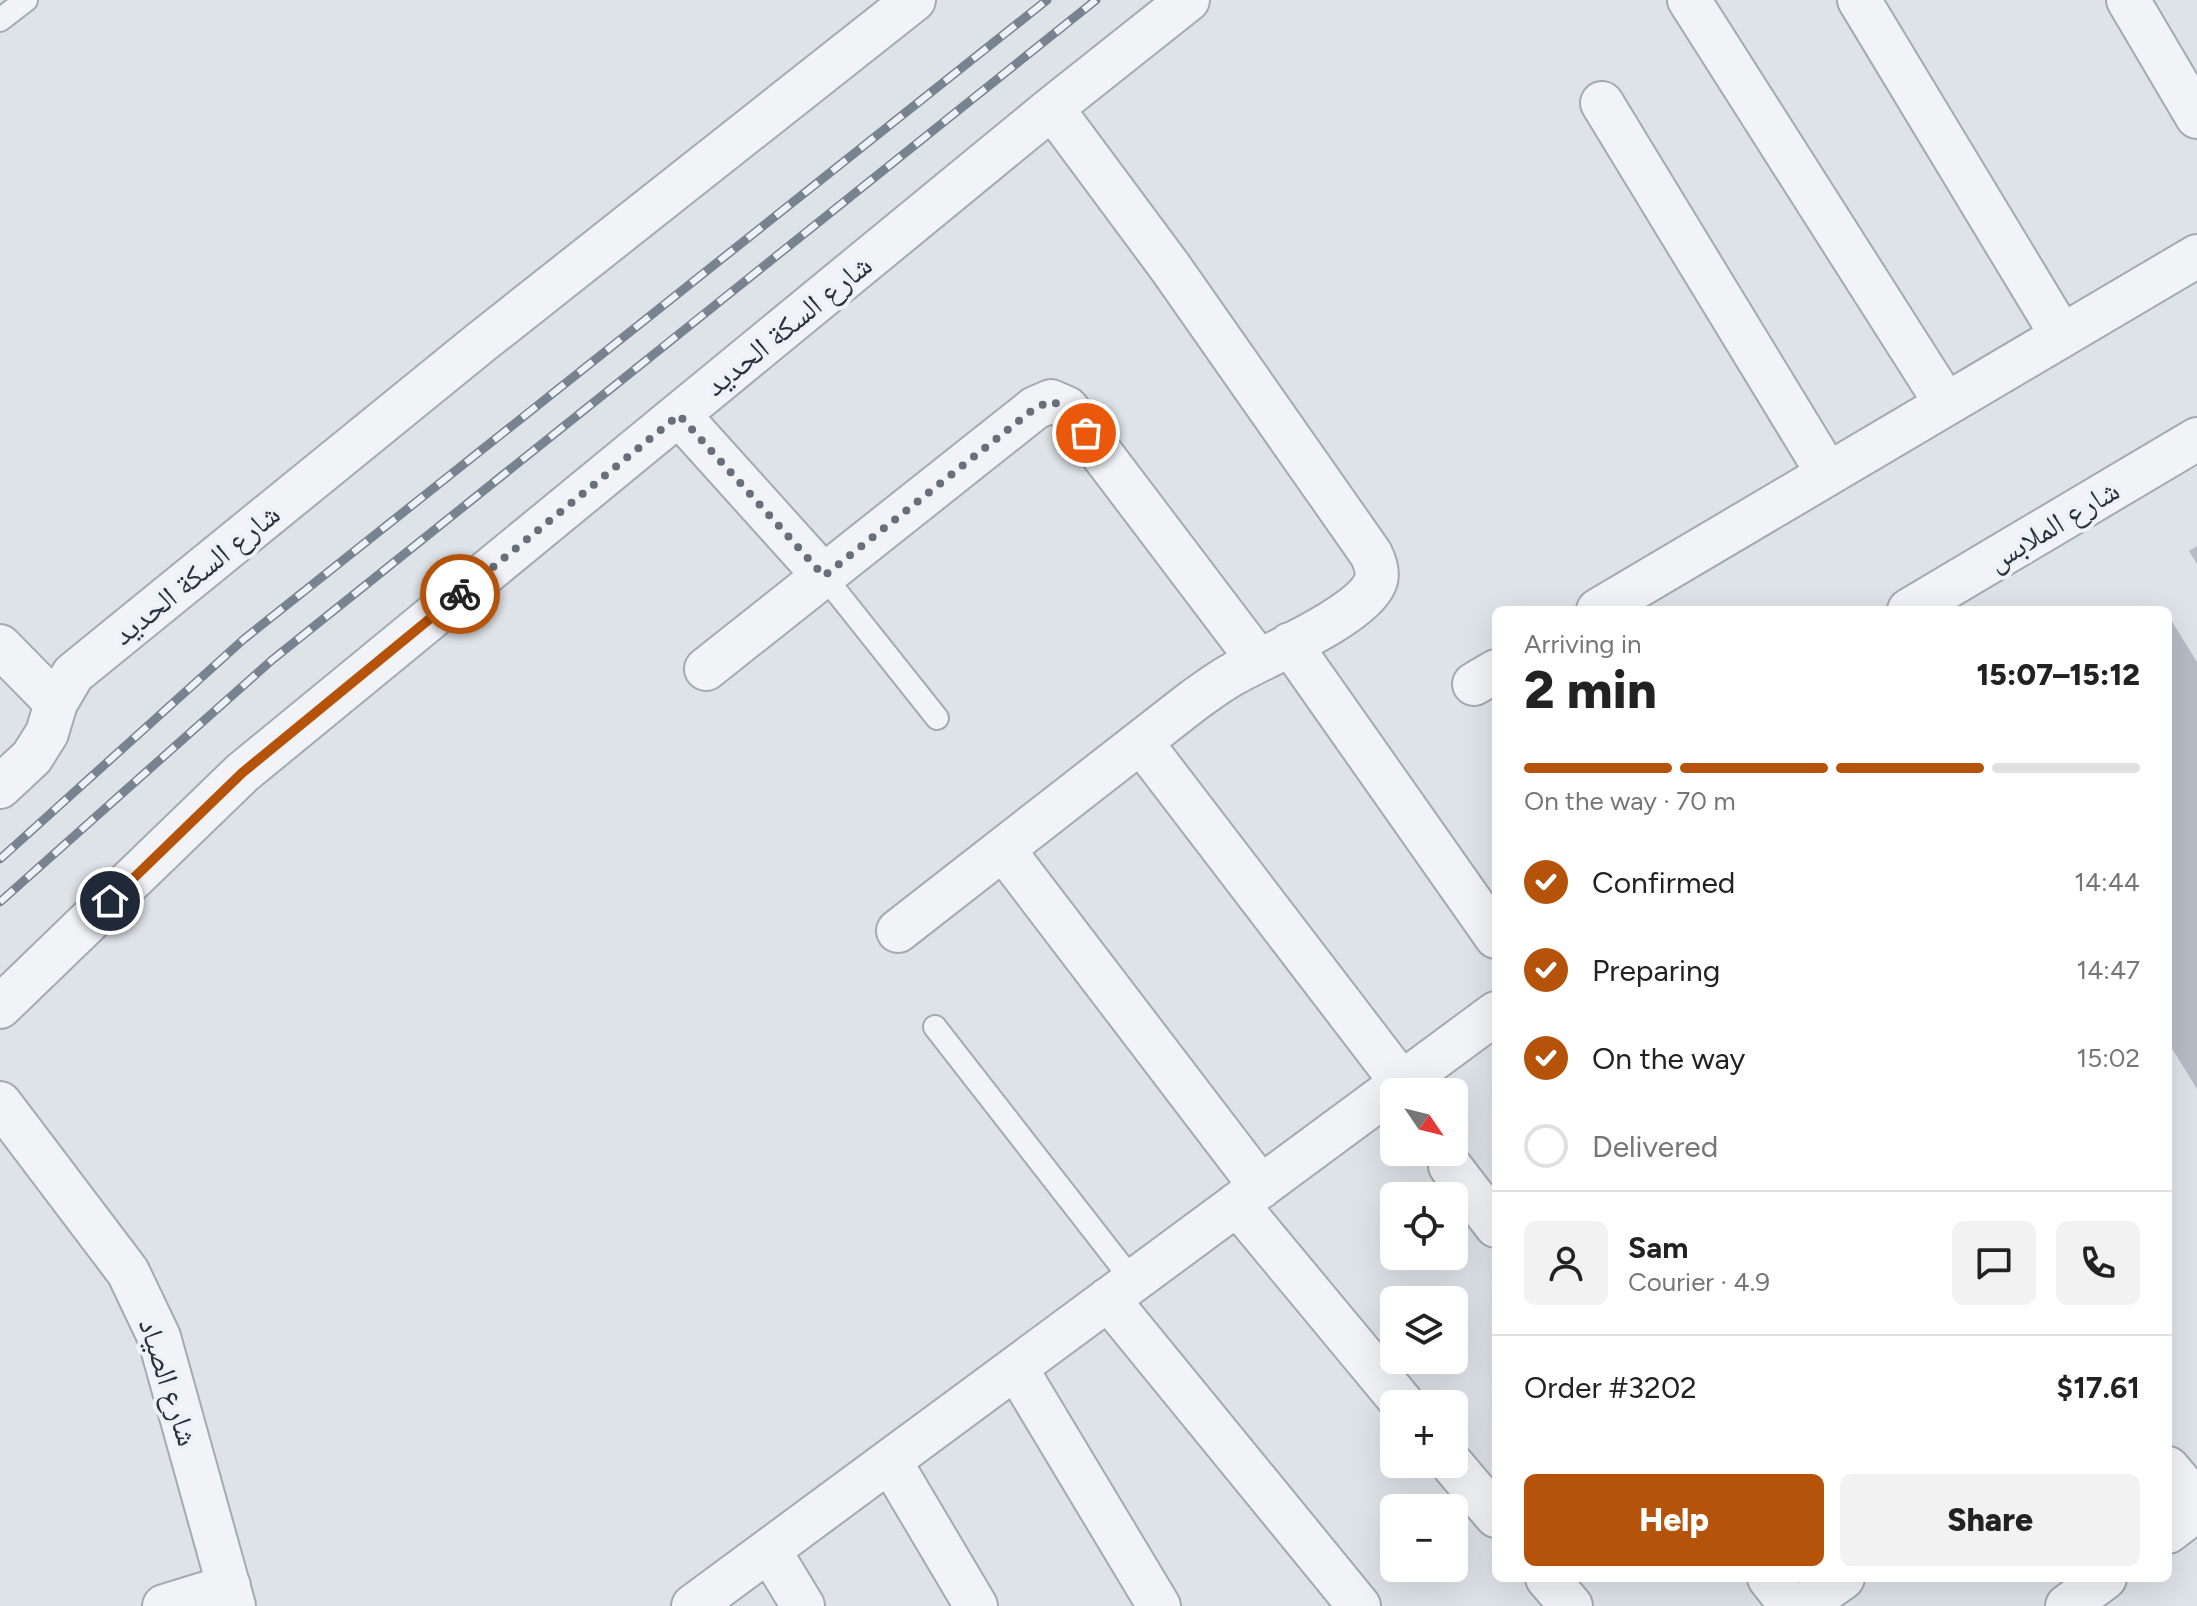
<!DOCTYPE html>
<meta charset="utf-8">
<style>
:root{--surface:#fff;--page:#f2f2f2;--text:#222;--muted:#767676;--line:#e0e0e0;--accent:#b45309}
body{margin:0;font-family:Figtree,"Noto Naskh Arabic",sans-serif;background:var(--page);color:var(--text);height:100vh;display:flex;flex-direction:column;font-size:30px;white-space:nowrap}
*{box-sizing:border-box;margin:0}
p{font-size:26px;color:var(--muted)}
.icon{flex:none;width:44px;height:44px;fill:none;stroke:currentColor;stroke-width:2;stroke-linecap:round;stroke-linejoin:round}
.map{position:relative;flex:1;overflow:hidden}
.details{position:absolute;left:1492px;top:606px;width:680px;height:976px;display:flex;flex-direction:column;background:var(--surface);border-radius:12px;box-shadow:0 8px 32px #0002}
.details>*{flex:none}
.needle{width:52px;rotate:125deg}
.controls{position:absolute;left:1380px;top:1078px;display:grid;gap:16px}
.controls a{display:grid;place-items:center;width:88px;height:88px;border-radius:12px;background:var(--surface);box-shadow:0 8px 32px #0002;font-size:40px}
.pin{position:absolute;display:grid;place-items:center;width:68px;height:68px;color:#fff;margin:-34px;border:4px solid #fff;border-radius:50%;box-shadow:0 2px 8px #0007}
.courier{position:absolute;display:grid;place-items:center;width:80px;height:80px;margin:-40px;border:6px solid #b45309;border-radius:50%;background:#fff;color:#222;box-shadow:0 2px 10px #0007}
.overview em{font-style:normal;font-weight:800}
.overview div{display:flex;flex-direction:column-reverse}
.overview{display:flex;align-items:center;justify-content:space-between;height:136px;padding:0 32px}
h1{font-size:52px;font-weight:800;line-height:60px}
.bar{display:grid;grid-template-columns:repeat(4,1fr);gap:12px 8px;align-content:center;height:96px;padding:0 32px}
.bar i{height:10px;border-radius:6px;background:var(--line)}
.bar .current{background:var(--accent)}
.bar p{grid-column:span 4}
.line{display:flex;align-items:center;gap:20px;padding:0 32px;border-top:2px solid var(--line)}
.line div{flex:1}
.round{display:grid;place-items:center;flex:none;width:84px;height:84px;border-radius:12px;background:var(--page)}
ol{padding:0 32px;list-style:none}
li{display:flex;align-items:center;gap:24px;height:88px}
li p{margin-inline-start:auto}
li .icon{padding:8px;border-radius:50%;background:var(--accent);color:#fff;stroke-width:4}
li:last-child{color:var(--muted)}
li i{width:44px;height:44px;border:4px solid var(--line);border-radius:50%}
.cta{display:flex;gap:16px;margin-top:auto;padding:16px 32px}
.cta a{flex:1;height:92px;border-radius:12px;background:var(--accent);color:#fff;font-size:32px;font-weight:800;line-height:92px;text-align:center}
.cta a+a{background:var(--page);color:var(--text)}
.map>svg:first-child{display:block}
.building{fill:#b6bcc5}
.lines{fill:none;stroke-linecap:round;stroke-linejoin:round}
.lane-casing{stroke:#a3aab2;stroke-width:26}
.street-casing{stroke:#a3aab2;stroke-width:46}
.lane{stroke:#f1f3f6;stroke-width:22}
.street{stroke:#f1f3f6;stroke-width:42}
.rail-casing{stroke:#788392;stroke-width:9}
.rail{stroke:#eef2f6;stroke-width:6;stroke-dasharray:18;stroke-linecap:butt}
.done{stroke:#676f7a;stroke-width:8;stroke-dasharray:0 14.4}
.route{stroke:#b45309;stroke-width:10}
.labels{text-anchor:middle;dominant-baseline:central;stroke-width:8;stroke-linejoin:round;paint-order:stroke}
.street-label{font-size:30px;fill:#27313f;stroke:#eef2f6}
</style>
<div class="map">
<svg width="2197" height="1606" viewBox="0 0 2197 1606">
<rect width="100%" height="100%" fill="#dee3e8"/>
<path class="building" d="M2197,546V564L2189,551Z
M2168,615L2197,662V1089L2168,1042Z"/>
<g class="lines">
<defs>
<path id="lane" d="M0,20L26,0
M824,576L937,718
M935,1027L1133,1281"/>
<path id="street" d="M1689,0L1946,404
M1859,0L2062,336
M2128,0L2197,117
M1602,103L1828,474
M679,415L824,576
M1598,610L2197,256
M1909,610L2197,439
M1290,644L1496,937
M0,646L56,703
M706,669L1035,408L1051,401L1067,408L1258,660
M1474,684L1496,671
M1141,742L1402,1083
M0,787L32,757L47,733L56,703L73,674L480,343L914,0
M1003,849L1261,1187
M898,931L1193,701C1207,691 1220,681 1235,673C1267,655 1361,616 1375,583C1379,574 1375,562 1371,554L1170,267L1052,108
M0,1007L242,773L1052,108L1188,0
M0,1103L128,1272L159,1337L234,1606
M1450,1166L1496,1226
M1237,1204L1403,1404
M1108,1299L1359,1606
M1016,1368L1159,1606
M890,1461L976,1606
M1452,1464L1496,1516
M2168,1468L2197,1502
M2168,1532L2197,1510
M769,1550L803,1606
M1547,1578L1571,1606
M1769,1578L1791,1606
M164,1606L229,1586
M693,1606L1496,1013
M1803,1606L1843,1578
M2067,1606L2105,1578"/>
</defs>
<use href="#lane" class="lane-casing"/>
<use href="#street" class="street-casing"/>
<use href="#lane" class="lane"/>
<use href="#street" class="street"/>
<defs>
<path id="rail" d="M0,859L244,639L1047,0
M0,902L272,660L1096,0"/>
</defs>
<use href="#rail" class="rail-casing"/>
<use href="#rail" class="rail"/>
</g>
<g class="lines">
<path class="done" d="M460,594L679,415L824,576L1035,408L1051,401L1067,408L1086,433"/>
<path class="route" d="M110,901L242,773L460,594"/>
</g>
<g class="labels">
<g class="street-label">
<text transform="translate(788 325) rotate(-39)">شارع السكة الحديد</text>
<text transform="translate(2053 525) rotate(-31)">شارع الملابس</text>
<text transform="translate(196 574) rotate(-39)">شارع السكة الحديد</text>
<text transform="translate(169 1382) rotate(72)">شارع الصياد</text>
</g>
</g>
</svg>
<div class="controls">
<a><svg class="needle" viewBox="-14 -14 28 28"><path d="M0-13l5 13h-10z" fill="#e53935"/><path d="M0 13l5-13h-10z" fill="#767676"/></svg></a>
<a><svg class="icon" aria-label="locate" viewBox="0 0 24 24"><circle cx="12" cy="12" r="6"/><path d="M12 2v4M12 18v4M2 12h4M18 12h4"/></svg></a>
<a><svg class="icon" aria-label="layers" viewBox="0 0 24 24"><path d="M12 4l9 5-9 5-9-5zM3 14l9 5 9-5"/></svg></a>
<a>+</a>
<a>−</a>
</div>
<div class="pin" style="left:1086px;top:433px;background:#ea580c"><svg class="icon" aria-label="bag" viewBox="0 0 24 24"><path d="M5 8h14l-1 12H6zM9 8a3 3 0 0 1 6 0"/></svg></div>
<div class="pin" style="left:110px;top:901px;background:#1f2937"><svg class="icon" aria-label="home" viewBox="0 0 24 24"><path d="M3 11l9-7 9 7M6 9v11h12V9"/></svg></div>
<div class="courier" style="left:460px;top:594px"><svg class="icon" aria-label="bike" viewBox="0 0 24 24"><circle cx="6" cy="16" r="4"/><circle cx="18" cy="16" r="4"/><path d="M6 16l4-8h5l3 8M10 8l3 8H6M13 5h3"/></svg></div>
<section class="details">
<div class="overview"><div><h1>2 min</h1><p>Arriving in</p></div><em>15:07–15:12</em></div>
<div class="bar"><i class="current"></i><i class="current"></i><i class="current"></i><i></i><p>On the way · 70 m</p></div>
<ol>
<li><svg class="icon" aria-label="check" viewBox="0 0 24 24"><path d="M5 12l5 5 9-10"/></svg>Confirmed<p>14:44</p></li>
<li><svg class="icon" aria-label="check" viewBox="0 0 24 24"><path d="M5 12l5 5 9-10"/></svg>Preparing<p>14:47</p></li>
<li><svg class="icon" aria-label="check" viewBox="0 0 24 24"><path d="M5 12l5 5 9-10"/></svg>On the way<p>15:02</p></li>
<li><i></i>Delivered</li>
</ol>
<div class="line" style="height:144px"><a class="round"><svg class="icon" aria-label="person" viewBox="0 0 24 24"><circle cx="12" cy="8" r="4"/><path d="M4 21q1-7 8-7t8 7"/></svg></a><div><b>Sam</b><p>Courier · 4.9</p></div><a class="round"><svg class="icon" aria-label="chat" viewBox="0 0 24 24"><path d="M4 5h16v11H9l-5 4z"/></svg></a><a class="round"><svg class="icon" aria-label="phone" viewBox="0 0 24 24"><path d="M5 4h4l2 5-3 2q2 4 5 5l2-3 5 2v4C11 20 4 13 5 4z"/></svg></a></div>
<div class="line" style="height:104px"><div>Order #3202</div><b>$17.61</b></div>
<div class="cta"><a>Help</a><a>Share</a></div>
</section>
</div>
